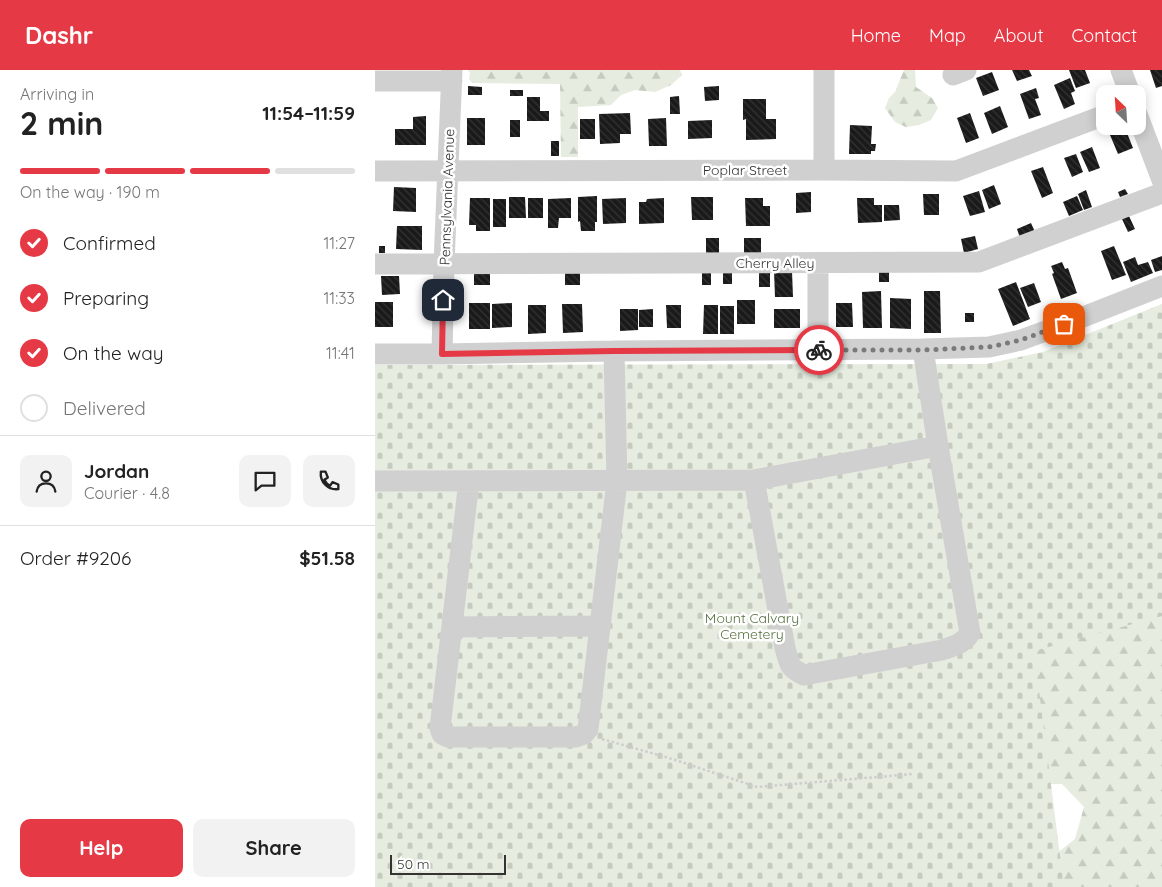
<!DOCTYPE html>
<meta charset="utf-8">
<style>
:root{--surface:#fff;--page:#f2f2f2;--text:#222;--muted:#767676;--line:#e0e0e0;--accent:#e63946}
body{margin:0;font-family:Quicksand,sans-serif;background:var(--page);color:var(--text);height:100vh;display:flex;flex-direction:column;font-size:19px;white-space:nowrap}
*{box-sizing:border-box;margin:0}
p{font-size:16px;color:var(--muted)}
.icon{flex:none;width:28px;height:28px;fill:none;stroke:currentColor;stroke-width:2;stroke-linecap:round;stroke-linejoin:round}
.map{position:relative;flex:1;overflow:hidden}
.sheet{display:flex;flex-direction:column;background:var(--surface);width:375px}
.sheet>*{flex:none}
.needle{width:32px;rotate:335deg}
.buttons{position:absolute;left:721px;top:15px;display:grid;gap:10px}
.buttons a{display:grid;place-items:center;width:50px;height:50px;border-radius:10px;background:var(--surface);box-shadow:0 2px 12px #0003;font-size:25px}
.scale{position:absolute;left:15px;bottom:12px;width:116px;box-sizing:border-box;padding-left:5px;border:2px solid #333;border-top:0;font-size:14px;line-height:18px;white-space:nowrap;color:#333;-webkit-text-stroke:4px #fff;paint-order:stroke}
.pin{position:absolute;display:grid;place-items:center;width:42px;height:42px;color:#fff;margin:-21px;border-radius:10px;box-shadow:0 2px 8px #0006}
.courier{position:absolute;display:grid;place-items:center;width:50px;height:50px;margin:-25px;border:4px solid #e63946;border-radius:50%;background:#fff;color:#222;box-shadow:0 1px 6px #0007}
.head em{font-style:normal;font-weight:700}
.head div{display:flex;flex-direction:column-reverse}
.head{display:flex;align-items:center;justify-content:space-between;height:85px;padding:0 20px}
h1{font-size:32px;font-weight:700;line-height:38px}
.bar{display:grid;grid-template-columns:repeat(4,1fr);gap:8px 5px;align-content:center;height:60px;padding:0 20px}
.bar i{height:6px;border-radius:4px;background:var(--line)}
.bar .selected{background:var(--accent)}
.bar p{grid-column:span 4}
.line{display:flex;align-items:center;gap:12px;padding:0 20px;border-top:1px solid var(--line)}
.line div{flex:1}
.round{display:grid;place-items:center;flex:none;width:52px;height:52px;border-radius:10px;background:var(--page)}
ol{padding:0 20px;list-style:none}
li{display:flex;align-items:center;gap:15px;height:55px}
li p{margin-inline-start:auto}
li .icon{padding:5px;border-radius:50%;background:var(--accent);color:#fff;stroke-width:4}
li:last-child{color:var(--muted)}
li i{width:28px;height:28px;border:2px solid var(--line);border-radius:50%}
.action{display:flex;gap:10px;margin-top:auto;padding:10px 20px}
.action a{flex:1;height:58px;border-radius:10px;background:var(--accent);color:#fff;font-size:20px;font-weight:700;line-height:58px;text-align:center}
.action a+a{background:var(--page);color:var(--text)}
header{display:flex;align-items:center;gap:30px;box-sizing:border-box;height:70px;padding:0 25px;background:var(--accent);color:#fff}
header strong{font-size:24px}
nav{display:flex;gap:28px;margin-inline-start:auto;font-size:18px}
main{display:flex;flex:1;min-height:0}
.map>svg:first-child{display:block}
.forest{fill:url(#forest-firs)}
.cemetery{fill:url(#cemetery-stones)}
.building{fill:url(#building-back-hatch)}
.lines{fill:none;stroke-linecap:round;stroke-linejoin:round}
.path{stroke:#cdcdcd;stroke-width:2.5;stroke-dasharray:2.5 2.5;stroke-linecap:butt}
.minor{stroke:#d0d0d0;stroke-width:21}
.done{stroke:#7a7a7a;stroke-width:5;stroke-dasharray:0 9}
.route{stroke:#e63946;stroke-width:6}
.labels{text-anchor:middle;dominant-baseline:central;stroke-width:5;stroke-linejoin:round;paint-order:stroke}
.street-label{font-size:14px;fill:#333;stroke:#fff}
.park-label{font-size:14px;fill:#56703f;stroke:#fff}
</style>
<header>
<strong>Dashr</strong>
<nav><a>Home</a><a>Map</a><a>About</a><a>Contact</a></nav>
</header>
<main>
<section class="sheet">
<div class="head"><div><h1>2 min</h1><p>Arriving in</p></div><em>11:54–11:59</em></div>
<div class="bar"><i class="selected"></i><i class="selected"></i><i class="selected"></i><i></i><p>On the way · 190 m</p></div>
<ol>
<li><svg class="icon" aria-label="check" viewBox="0 0 24 24"><path d="M5 12l5 5 9-10"/></svg>Confirmed<p>11:27</p></li>
<li><svg class="icon" aria-label="check" viewBox="0 0 24 24"><path d="M5 12l5 5 9-10"/></svg>Preparing<p>11:33</p></li>
<li><svg class="icon" aria-label="check" viewBox="0 0 24 24"><path d="M5 12l5 5 9-10"/></svg>On the way<p>11:41</p></li>
<li><i></i>Delivered</li>
</ol>
<div class="line" style="height:90px"><a class="round"><svg class="icon" aria-label="person" viewBox="0 0 24 24"><circle cx="12" cy="8" r="4"/><path d="M4 21q1-7 8-7t8 7"/></svg></a><div><b>Jordan</b><p>Courier · 4.8</p></div><a class="round"><svg class="icon" aria-label="chat" viewBox="0 0 24 24"><path d="M4 5h16v11H9l-5 4z"/></svg></a><a class="round"><svg class="icon" aria-label="phone" viewBox="0 0 24 24"><path d="M5 4h4l2 5-3 2q2 4 5 5l2-3 5 2v4C11 20 4 13 5 4z"/></svg></a></div>
<div class="line" style="height:65px"><div>Order #9206</div><b>$51.58</b></div>
<div class="action"><a>Help</a><a>Share</a></div>
</section>
<div class="map">
<svg width="787" height="817" viewBox="0 0 787 817">
<defs>
<pattern id="forest-firs" width="22" height="20" patternUnits="userSpaceOnUse" patternTransform="scale(1.25)"><rect width="22" height="20" fill="#e6ecdf"/><path d="M5 1l3.5 6h-7zM16 11l3.5 6h-7z" fill="#c6cbc0"/></pattern>
<pattern id="cemetery-stones" width="16" height="16" patternUnits="userSpaceOnUse" patternTransform="scale(1.25)"><rect width="16" height="16" fill="#e6ecdf"/><path d="M2 7V4a2 2 0 0 1 4 0v3zM10 15v-3a2 2 0 0 1 4 0v3z" fill="#c6cbc0"/></pattern>
<pattern id="building-back-hatch" width="6" height="6" patternUnits="userSpaceOnUse" patternTransform="scale(1.25)"><rect width="6" height="6" fill="#1a1a1a"/><path d="M-1 5l2 2M0 0l6 6M5-1l2 2" fill="none" stroke="#333"/></pattern>
</defs>
<rect width="100%" height="100%" fill="#fff"/>
<path class="forest" d="M93,0H305L307,5L296,15L280,22L260,20L246,25L236,35L203,37V87H186L185,14L97,13L94,9L95,3Z
M529,0H540L541,17L557,28L563,38L556,50L544,55L531,57L520,52L510,38L514,28L520,22Z
M787,370V817H512L662,799L700,769L709,737L687,714H630L509,630Z"/>
<path class="cemetery" d="M787,234V546L659,581L689,817H0V295L611,294L668,282Z"/>
<path class="building" d="M637,0H654L657,6L642,11Z
M694,0H710L715,13L701,18Z
M775,0H787V16L781,18Z
M617,2L624,20L608,26L601,8Z
M695,8L700,21L696,23L700,34L689,39L679,15Z
M93,16L107,17V25H93Z
M344,16V30L330,31L329,17Z
M661,18L664,28L660,29L666,45L654,49L645,24Z
M135,20H148V26H135Z
M304,26L305,44H295V27Z
M152,27H165V41H174V51H152Z
M368,29H391V49H401V69L371,70V49L368,50Z
M625,36L633,57L617,64L609,43Z
M255,43L256,64H245V73L225,74L224,44Z
M595,43L604,68L591,73L582,48Z
M51,46V75H20V59H38V47Z
M92,48H110V75H92Z
M291,48L292,76H274L273,49Z
M205,49H220V69H205Z
M135,50H145V67H135Z
M337,50V68L313,69V51Z
M475,55L497,56L496,74H501L500,81H496V84H474Z
M750,58L758,78L743,84L735,65Z
M176,71H184V86H176Z
M717,77L725,98L714,102L705,82Z
M701,84L708,102L697,107L689,88Z
M668,97L678,123L667,128L656,101Z
M619,115L626,134L614,139L607,120Z
M19,117L41,118V142L18,141Z
M750,119L753,124L745,127L743,122Z
M711,120L717,137L709,140L703,124Z
M604,121L610,142L595,146L588,126Z
M436,122V142L421,143V123Z
M548,124H564V145H549Z
M222,126V152H220V161H206L205,151L203,152V127Z
M702,126L708,140L694,146L688,132Z
M134,127H150L151,148H134Z
M316,127H338V150H317Z
M95,128H115V161H101V155H94Z
M153,128H168V148H153Z
M196,128V148H184L183,158H173V129Z
M251,128V153L228,154L227,129Z
M289,128V153L264,154V132H271L272,129Z
M370,128H388V136H395V156H371Z
M482,128H499V135H507V152L483,153Z
M118,129H131V157H118Z
M509,135H524L525,150L509,151Z
M754,146L760,159L753,162L747,149Z
M656,153L660,162L645,168L642,159Z
M22,156H47V180L21,179Z
M600,166L603,179L589,183L586,169Z
M331,168H344V184H331Z
M369,168H386V185H369Z
M4,176H10V183H4Z
M739,176L751,205L737,210L726,181Z
M787,186V200L780,202L776,190Z
M760,187L763,195L773,192L778,203L756,212L748,192Z
M687,192L690,199L693,198L702,223L686,229L677,204L679,203L676,196Z
M99,199H115V215H99Z
M504,199H514V212H504Z
M190,200L205,201V215H190Z
M327,200H336V215H327Z
M348,201H357V214H348Z
M399,201H417L418,227H400Z
M384,203H395V217H384Z
M6,206H24L25,224L7,225Z
M641,212L655,249L638,256L623,219Z
M659,213L666,232L653,237L645,218Z
M506,221L507,258H488L487,222Z
M549,221H565L566,263H549Z
M515,228L536,229V259L515,258Z
M362,230H380V254H362Z
M0,232H18V257H0Z
M94,233H115V259H94Z
M137,233V257L117,258V234Z
M461,233H477L478,257H461Z
M187,234H207L208,262L188,263Z
M153,235H171V263L153,264Z
M291,235H306V258H292Z
M329,235H343V264H328Z
M345,236H359V264H345Z
M245,239H263V260L245,261Z
M278,239V257H264V240Z
M399,239H425V258H399Z
M590,243H599V252H590Z"/>
<g class="lines">
<path class="path" d="M227,669L294,688L382,717L538,704"/>
<path class="minor" d="M746,0L755,24
M578,5L591,0
M0,11H77
M762,44L787,110
M449,100V0
M0,101L449,100L581,101L730,45
M443,193V280
M0,194L604,192L787,123
M0,284H67L239,281L548,279L614,277L646,270L703,249L787,216
M67,284L69,194L77,0
M379,410L410,578C415,595 413,597 429,605L567,580C578,576 589,574 595,563L563,376L548,279
M0,411L379,410L563,376
M94,411L65,658L67,664L73,667H201L209,664L213,659L242,411L239,281
M77,557L225,556"/>
</g>
<g class="lines">
<path class="done" d="M444,280H548L614,277L646,270L689,254"/>
<path class="route" d="M68,230L67,284L239,281L444,280"/>
</g>
<g class="labels">
<g class="street-label">
<text x="370" y="100">Poplar Street</text>
<text transform="translate(72 127) rotate(-88)">Pennsylvania Avenue</text>
<text x="400" y="193">Cherry Alley</text>
</g>
<g class="park-label">
<text x="377" y="548">Mount Calvary<tspan x="377" dy="16">Cemetery</tspan></text>
</g>
</g>
</svg>
<div class="buttons">
<a><svg class="needle" viewBox="-14 -14 28 28"><path d="M0-13l5 13h-10z" fill="#e53935"/><path d="M0 13l5-13h-10z" fill="#767676"/></svg></a>
</div>
<div class="scale">50 m</div>
<div class="pin" style="left:689px;top:254px;background:#ea580c"><svg class="icon" aria-label="bag" viewBox="0 0 24 24"><path d="M5 8h14l-1 12H6zM9 8a3 3 0 0 1 6 0"/></svg></div>
<div class="pin" style="left:68px;top:230px;background:#1f2937"><svg class="icon" aria-label="home" viewBox="0 0 24 24"><path d="M3 11l9-7 9 7M6 9v11h12V9"/></svg></div>
<div class="courier" style="left:444px;top:280px"><svg class="icon" aria-label="bike" viewBox="0 0 24 24"><circle cx="6" cy="16" r="4"/><circle cx="18" cy="16" r="4"/><path d="M6 16l4-8h5l3 8M10 8l3 8H6M13 5h3"/></svg></div>
</div>
</main>
